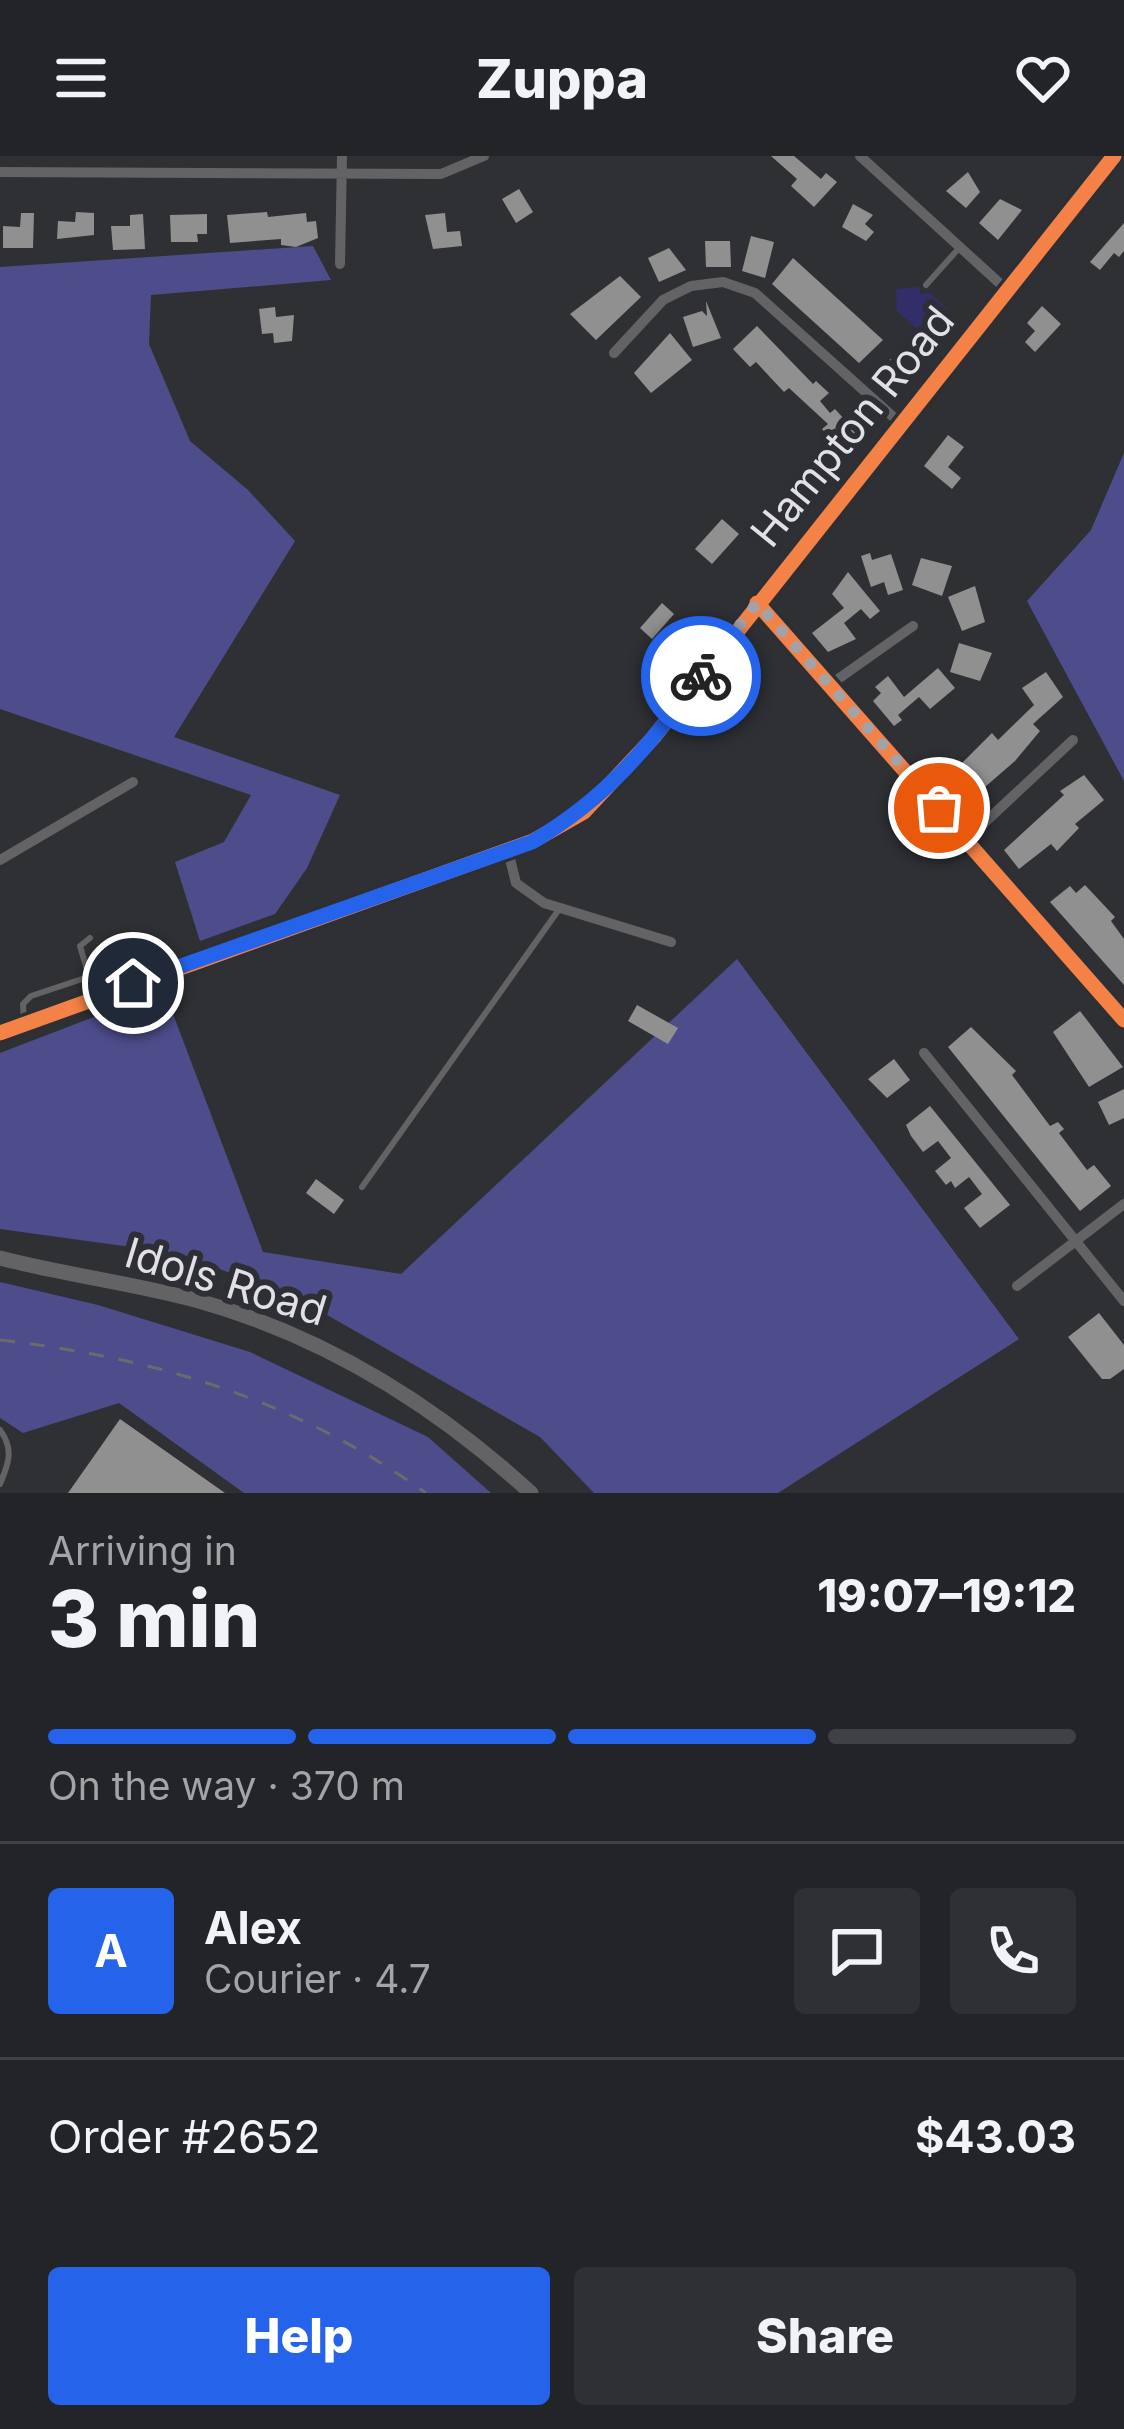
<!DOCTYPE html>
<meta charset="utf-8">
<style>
:root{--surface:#232427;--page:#2f3033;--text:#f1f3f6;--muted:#a3a4a7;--line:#404144;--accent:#2563eb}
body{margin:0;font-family:Inter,sans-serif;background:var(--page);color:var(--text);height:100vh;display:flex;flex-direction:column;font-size:45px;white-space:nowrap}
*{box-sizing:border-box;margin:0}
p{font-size:39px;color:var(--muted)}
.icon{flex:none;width:66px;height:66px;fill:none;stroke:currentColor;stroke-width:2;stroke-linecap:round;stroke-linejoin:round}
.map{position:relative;height:1337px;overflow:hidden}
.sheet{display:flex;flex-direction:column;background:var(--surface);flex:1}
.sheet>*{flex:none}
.pin{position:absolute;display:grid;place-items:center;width:102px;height:102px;color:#fff;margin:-51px;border:6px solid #fff;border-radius:50%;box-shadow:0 3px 12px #0007}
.courier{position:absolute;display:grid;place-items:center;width:120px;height:120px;margin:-60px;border:9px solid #2563eb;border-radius:50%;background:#fff;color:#222;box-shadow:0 3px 15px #0007}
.summary em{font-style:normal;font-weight:800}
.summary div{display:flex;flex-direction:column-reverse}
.summary{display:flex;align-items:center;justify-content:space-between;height:204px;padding:0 48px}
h1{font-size:78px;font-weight:800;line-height:90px}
.bar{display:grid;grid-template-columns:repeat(4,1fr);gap:18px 12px;align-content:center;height:144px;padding:0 48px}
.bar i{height:15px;border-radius:9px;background:var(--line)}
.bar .active{background:var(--accent)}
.bar p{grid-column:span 4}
.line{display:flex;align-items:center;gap:30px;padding:0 48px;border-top:3px solid var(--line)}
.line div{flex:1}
.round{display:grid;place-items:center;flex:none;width:126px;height:126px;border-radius:12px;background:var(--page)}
.cta{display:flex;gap:24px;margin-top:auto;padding:24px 48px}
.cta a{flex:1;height:138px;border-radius:12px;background:var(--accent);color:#fff;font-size:48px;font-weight:800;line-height:138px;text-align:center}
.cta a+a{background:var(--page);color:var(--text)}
header{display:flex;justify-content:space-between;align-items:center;height:156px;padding:0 48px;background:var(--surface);font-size:54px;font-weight:800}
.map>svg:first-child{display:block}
.green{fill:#322e6a}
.forest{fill:#4d4d8c}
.building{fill:#919091}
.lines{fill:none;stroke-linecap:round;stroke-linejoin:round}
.lane{stroke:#636366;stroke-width:6}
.street{stroke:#636366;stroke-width:10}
.secondary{stroke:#636366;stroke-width:15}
.rail{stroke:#6a6b6d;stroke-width:3;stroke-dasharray:15 15;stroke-linecap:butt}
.cycleway-casing{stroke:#2e2f35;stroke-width:22}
.cycleway{stroke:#f48246;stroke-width:15}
.done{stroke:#a3a3a7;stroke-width:12;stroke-dasharray:0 21.6}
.route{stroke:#2563eb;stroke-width:15}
.labels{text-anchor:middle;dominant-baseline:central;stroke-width:12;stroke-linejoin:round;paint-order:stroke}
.street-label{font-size:42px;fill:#e1e1e5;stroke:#2e2f35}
</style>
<header><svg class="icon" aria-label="menu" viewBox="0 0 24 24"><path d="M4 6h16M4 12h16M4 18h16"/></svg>Zuppa<svg class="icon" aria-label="heart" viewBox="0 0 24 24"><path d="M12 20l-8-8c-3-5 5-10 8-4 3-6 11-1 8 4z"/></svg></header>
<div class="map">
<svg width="1124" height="1337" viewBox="0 0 1124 1337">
<rect width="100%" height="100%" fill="#2f3034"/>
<path class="green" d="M920,131V138L930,137L948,154L925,180L897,155L896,133Z"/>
<path class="forest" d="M313,90L331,124L151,139L149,188L190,285L248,334L295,385L174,581L340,639L307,712L275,758L200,785L175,706L224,686L251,639L0,553V111Z
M1124,297V625L1027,445L1091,374Z
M737,803L1019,1183L778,1337H594L540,1281L308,1148L182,1098L0,1073V897L164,834L263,1096L401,1118Z
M0,1126L98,1149L250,1196L428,1281L491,1337H244L119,1247L23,1277L0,1262Z"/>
<path class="building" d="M771,0H794L821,23L826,17L837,26L814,51L791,30L797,23Z
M968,16L980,36L966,52L946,35Z
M519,33L533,56L516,67L502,43Z
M1000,43L1022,54L998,84L979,67Z
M853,48L873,59L865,68L874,76L866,85L842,71Z
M76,56L94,57V79L57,83L58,65L75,66Z
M267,56L268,61L306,57L307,66L316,65L318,82L296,91L281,89V83L230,87L227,59Z
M21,57H34L33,92H3V70L20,71Z
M445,57L447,76L460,75L462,90L433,93L425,59Z
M143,58L145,93L113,94L111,70H130V59Z
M207,58V78H197L198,86H171L170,59Z
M1124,67V95L1119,101L1114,97L1100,114L1090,106Z
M751,80L774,86L765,122L742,115Z
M705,85H730L731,111H706Z
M669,92L686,114L659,126L648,102Z
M793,102L883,184L859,207L772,128Z
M620,120L641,141L596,184L570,158Z
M706,145L721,182L693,191L683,161L702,155L707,160Z
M1042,150L1061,168L1035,196L1025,186L1035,175L1027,167Z
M275,151L276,161L294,159L292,185L274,187L273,177L262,178L259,153Z
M757,170L813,228L816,225L829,237L820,245L830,257L835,253L845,264L850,258L864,273L842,294L822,273L828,268L789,232L784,236L756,206L750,211L733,193Z
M670,177L692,204L651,237L634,217Z
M896,198L912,216L896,231L874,218Z
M948,279L964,291L948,311L961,322L952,333L924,310Z
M722,363L739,378L712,408L695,393Z
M870,397L872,404L891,398L903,434L888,439L884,426L871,431L861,400Z
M921,402L952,410L942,440L912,429Z
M848,416L880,455L870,463L861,453L844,467L856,483L828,496L812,477L844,452L832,438Z
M975,430L985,466L962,475L948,441Z
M662,447L674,458L652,483L640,472Z
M959,487L992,497L980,525L950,516Z
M938,512L955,532L930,553L919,541L898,559L902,564L894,570L873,545L881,537L875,531L888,520L904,541Z
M1046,516L1063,541L1033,568L1040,575L1015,605L963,650L942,618L949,612L953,616L992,577L998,584L1034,549L1022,532Z
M1084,619L1104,644L1075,668L1079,672L1057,695L1051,688L1019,713L1004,694L1064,639L1060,635Z
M1085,729L1115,761L1111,765L1124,783V829L1050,746L1070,730L1076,737Z
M637,849L678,872L668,888L628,865Z
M1080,855L1123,911L1089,931L1053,876Z
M971,871L1016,915L1012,919L1050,970L1058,966L1064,973L1059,977L1087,1014L1094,1009L1111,1030L1080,1055L948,891Z
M894,903L910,924L887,942L868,923Z
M1124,933V962L1109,969L1098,946Z
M930,950L1010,1049L980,1072L964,1052L982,1038L969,1021L955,1032L951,1025L946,1029L935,1015L951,1002L938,985L923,996L911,980L906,969Z
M316,1023L344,1044L334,1058L306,1037Z
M1099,1157L1124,1189V1213L1110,1223H1102L1068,1181Z
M120,1263L225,1337H68Z"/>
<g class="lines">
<path class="lane" d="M926,129L960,91
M90,782L80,790L95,841
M24,867L23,848L31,840L88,821
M362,1031L560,752
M0,1274C14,1293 9,1307 0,1328"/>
<path class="street" d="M860,0L1007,134
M0,16L441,18L484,0
M340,108L342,0
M614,197L663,144L691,130L723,126L755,137L900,267
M757,447L1124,864
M831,528L913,470
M967,683L1073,584
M508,695L516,727L544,747L671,786
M0,704L133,626
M924,897L1124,1145
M1017,1130L1124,1048"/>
<path class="secondary" d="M0,877L533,685L584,656L653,582L1114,0
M0,1102C65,1119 133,1127 199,1145C326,1181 434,1248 531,1337"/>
<path class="rail" d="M0,1184C157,1202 296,1244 426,1337"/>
<defs>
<path id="cycleway" d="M757,447L1124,864
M0,877L533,685L584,656L653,582L1114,0"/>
</defs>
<use href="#cycleway" class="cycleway-casing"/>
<use href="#cycleway" class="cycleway"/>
</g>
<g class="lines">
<path class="done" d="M701,520L757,447L939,652"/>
<path class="route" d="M133,827L532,686C609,641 649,589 701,520"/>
</g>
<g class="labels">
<g class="street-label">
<text transform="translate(852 270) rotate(-51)">Hampton Road</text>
<text transform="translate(226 1125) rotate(17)">Idols Road</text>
</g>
</g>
</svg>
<div class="pin" style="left:939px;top:652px;background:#ea580c"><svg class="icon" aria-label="bag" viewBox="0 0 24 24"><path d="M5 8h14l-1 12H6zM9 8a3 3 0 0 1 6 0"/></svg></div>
<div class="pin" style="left:133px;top:827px;background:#1f2937"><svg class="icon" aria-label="home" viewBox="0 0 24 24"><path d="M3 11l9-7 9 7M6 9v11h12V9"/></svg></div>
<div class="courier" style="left:701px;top:520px"><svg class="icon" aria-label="bike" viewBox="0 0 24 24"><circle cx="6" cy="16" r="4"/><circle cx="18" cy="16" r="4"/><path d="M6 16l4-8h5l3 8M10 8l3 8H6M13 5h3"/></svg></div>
</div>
<section class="sheet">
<div class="summary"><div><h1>3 min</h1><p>Arriving in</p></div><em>19:07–19:12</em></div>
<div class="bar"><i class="active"></i><i class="active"></i><i class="active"></i><i></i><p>On the way · 370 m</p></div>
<div class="line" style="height:216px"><b class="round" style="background:var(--accent);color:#fff">A</b><div><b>Alex</b><p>Courier · 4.7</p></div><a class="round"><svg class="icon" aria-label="chat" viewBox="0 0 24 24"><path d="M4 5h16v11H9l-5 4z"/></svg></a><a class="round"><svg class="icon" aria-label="phone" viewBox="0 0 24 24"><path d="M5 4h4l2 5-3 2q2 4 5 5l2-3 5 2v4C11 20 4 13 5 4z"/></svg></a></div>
<div class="line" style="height:156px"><div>Order #2652</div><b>$43.03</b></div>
<div class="cta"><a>Help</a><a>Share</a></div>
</section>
